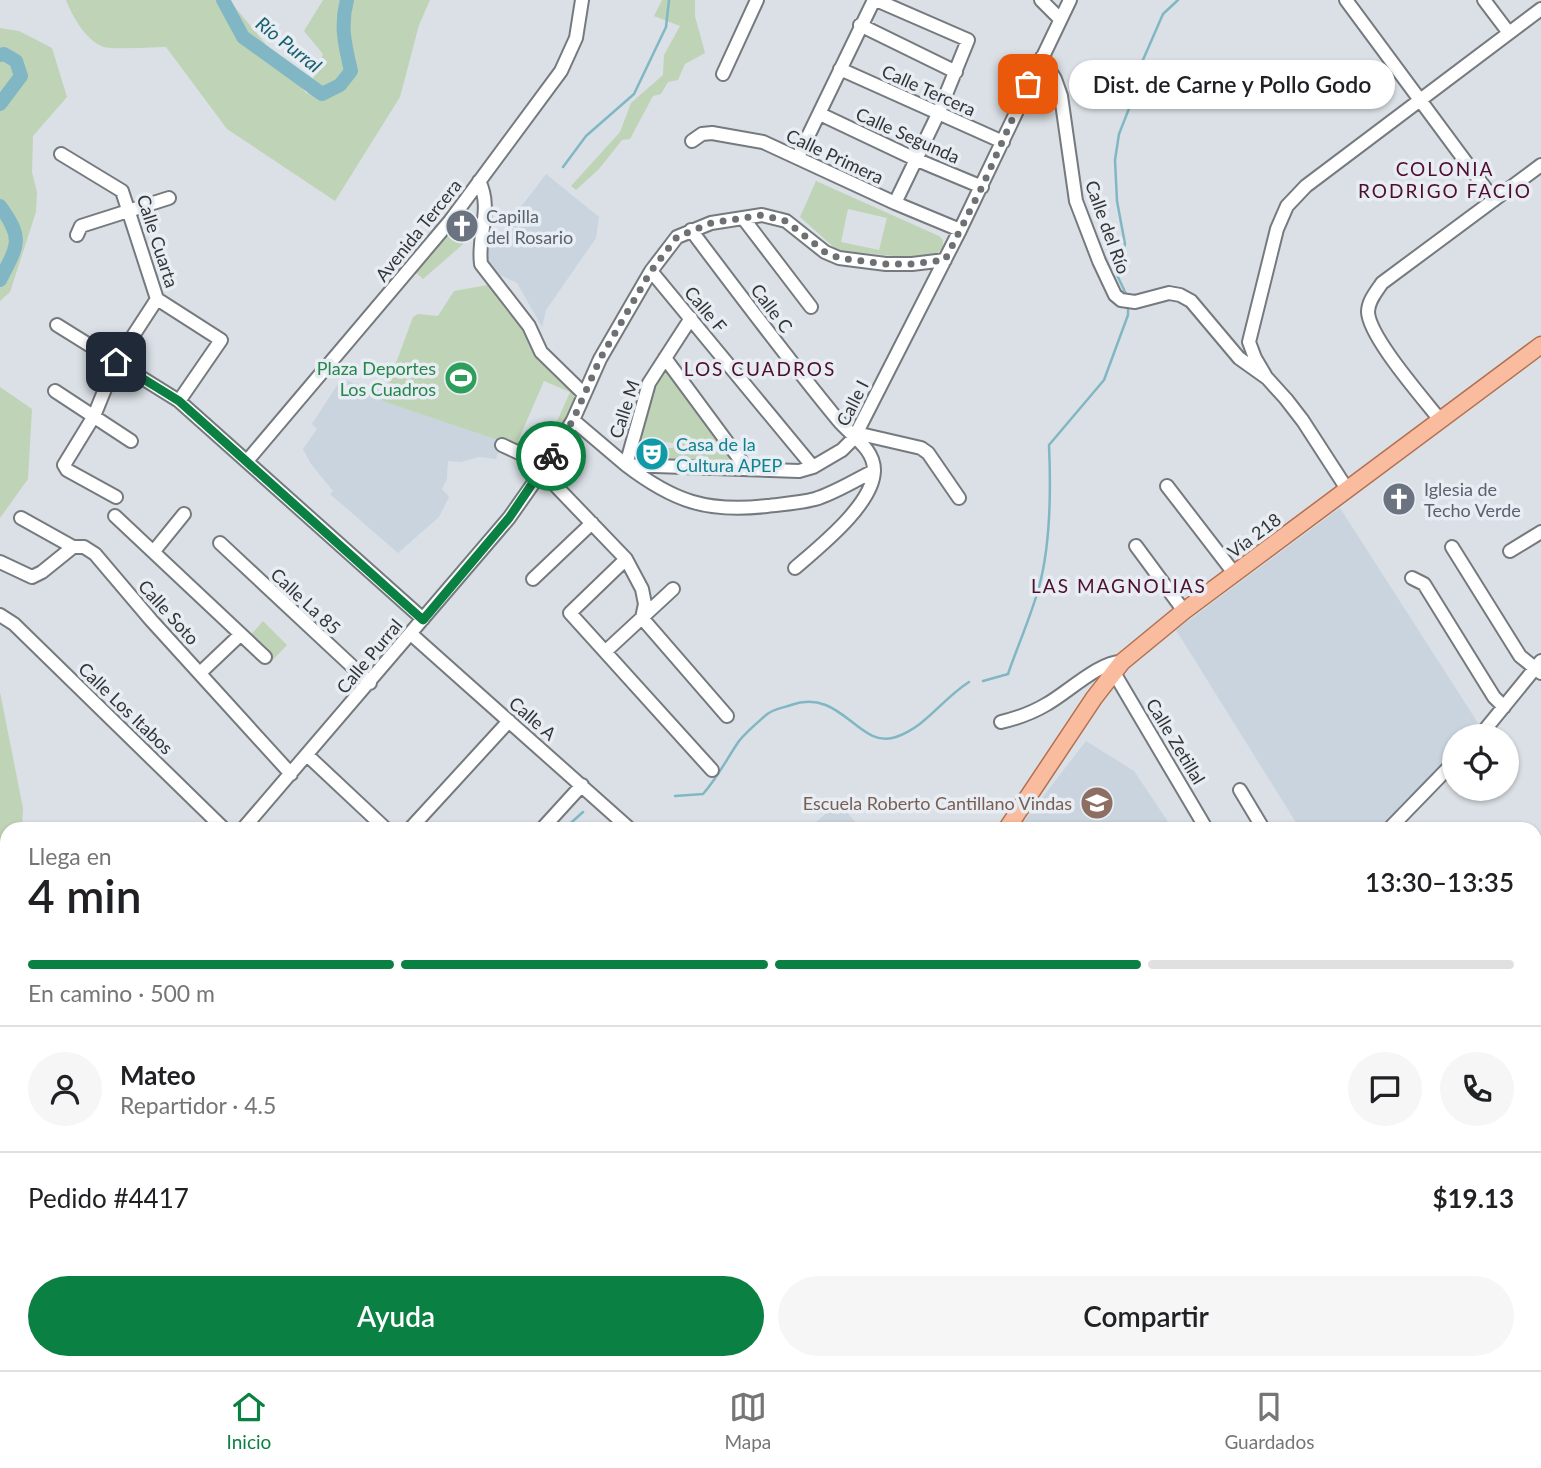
<!DOCTYPE html>
<html lang="es">
<meta charset="utf-8">
<style>
:root{--surface:#fff;--page:#f6f6f6;--text:#202124;--muted:#757577;--line:#e0e0e0;--accent:#0b8043}
body{margin:0;font-family:Lato,sans-serif;background:var(--page);color:var(--text);height:100vh;display:flex;flex-direction:column;font-size:26px;white-space:nowrap}
*{box-sizing:border-box;margin:0}
p{font-size:23px;color:var(--muted)}
.icon{flex:none;width:38px;height:38px;fill:none;stroke:currentColor;stroke-width:2;stroke-linecap:round;stroke-linejoin:round}
.map{position:relative;flex:1;overflow:hidden}
.drawer{position:absolute;left:0px;top:822px;width:1542px;height:548px;display:flex;flex-direction:column;background:var(--surface);border-radius:21px 21px 0 0;box-shadow:0 2px 5px #0004}
.drawer>*{flex:none}
.controls{position:absolute;left:1442px;top:724px;display:grid;gap:14px}
.controls a{display:grid;place-items:center;width:77px;height:77px;border-radius:50%;background:var(--surface);box-shadow:0 2px 5px #0004;font-size:35px}
.pin{position:absolute;display:grid;place-items:center;width:60px;height:60px;color:#fff;margin:-30px;border-radius:14px;box-shadow:0 4px 10px #0006}
.courier{position:absolute;display:grid;place-items:center;width:70px;height:70px;margin:-35px;border:5px solid #0b8043;border-radius:50%;background:#fff;color:#222;box-shadow:0 2px 9px #0007}
.bubble{position:absolute;height:49px;border-radius:24px;background:var(--surface);box-shadow:0 2px 5px #0004;font-size:23px;font-weight:600;line-height:49px;text-align:center}
.head em{font-style:normal;font-weight:600}
.head div{display:flex;flex-direction:column-reverse}
.head{display:flex;align-items:center;justify-content:space-between;height:119px;padding:0 28px}
h1{font-size:46px;font-weight:600;line-height:52px}
.bar{display:grid;grid-template-columns:repeat(4,1fr);gap:10px 7px;align-content:center;height:84px;padding:0 28px}
.bar i{height:9px;border-radius:5px;background:var(--line)}
.bar .selected{background:var(--accent)}
.bar p{grid-column:span 4}
.line{display:flex;align-items:center;gap:18px;padding:0 28px;border-top:2px solid var(--line)}
.line div{flex:1}
.round{display:grid;place-items:center;flex:none;width:74px;height:74px;border-radius:37px;background:var(--page)}
.action{display:flex;gap:14px;margin-top:auto;padding:14px 28px}
.action a{flex:1;height:80px;border-radius:42px;background:var(--accent);color:#fff;font-size:28px;font-weight:600;line-height:80px;text-align:center}
.action a+a{background:var(--page);color:var(--text)}
.tab-bar{display:flex;justify-content:space-around;align-items:center;height:98px;border-top:2px solid var(--line);background:var(--surface);font-size:19px;color:var(--muted)}
.tab-bar a{display:grid;justify-items:center;gap:4px}
.tab-bar .selected{color:var(--accent)}
.map>svg:first-child{display:block}
.built{fill:#c9d4df}
.green{fill:#bfd3b6;fill-rule:evenodd}
.lines{fill:none;stroke-linecap:round;stroke-linejoin:round}
.stream{stroke:#81b7c4;stroke-width:2.5}
.river{stroke:#81b7c4;stroke-width:14}
.minor-casing{stroke:#757a7e;stroke-width:16}
.major-casing{stroke:#b27050;stroke-width:19}
.minor{stroke:#fff;stroke-width:12}
.major{stroke:#fabc9e;stroke-width:16}
.done{stroke:#6d7174;stroke-width:7;stroke-dasharray:0 12.6}
.route{stroke:#0b8043;stroke-width:9}
.labels{text-anchor:middle;dominant-baseline:central;stroke-width:7;stroke-linejoin:round;paint-order:stroke}
.street-label{font-size:18px;fill:#333537;stroke:#e7edf2}
.worship-label{font-size:18px;fill:#5b616d;stroke:#e7edf2;text-anchor:start}
.leisure-label{font-size:18px;fill:#27864d;stroke:#e7edf2;text-anchor:end}
.culture-label{font-size:18px;fill:#0d838f;stroke:#e7edf2;text-anchor:start}
.education-label{font-size:18px;fill:#785e54;stroke:#e7edf2;text-anchor:end}
.water-label{font-size:19px;font-style:italic;fill:#185f6f;stroke:#e7edf2}
.neighbourhood-label{font-size:19px;letter-spacing:2px;fill:#4f0e2d;stroke:#e7edf2}
</style>
<div class="map">
<svg width="1541" height="1370" viewBox="0 0 1541 1370">
<rect width="100%" height="100%" fill="#dae0e5"/>
<path class="built" d="M546,174L599,217L596,238L546,310L542,327L517,283L496,273L486,262L489,249Z
M341,379L382,391V401L502,441L496,459L479,457L461,462L448,461L447,479L442,489L449,497L439,517L398,553L330,494L333,491L311,464L303,449L317,429L312,424Z
M1340,508L1478,723L1465,737H1454V749L1381,829H1300L1176,630Z
M1086,741L1134,771L1173,829H1018Z
M838,803L862,829H808Z
M1535,1316L1541,1326V1370H1396L1391,1363H1535Z"/>
<path class="green" d="M66,0H229L307,94L323,54L304,31L323,0H430L419,25L400,97L335,201L227,129L166,47C152,47 114,50 104,47C87,42 72,16 66,0Z
M662,0H695V16L705,53L685,64L678,80L668,82L661,94L653,96L630,139L622,140L599,169L576,190L571,186L620,132L631,103L663,75L664,55L680,26L654,16Z
M0,28L19,31L52,48L67,97L33,136L32,172L37,192L36,212L10,292L0,301Z
M816,181L939,236L943,240V247L937,254L913,258L837,250L800,217ZM848,209L887,218L879,250L841,242Z
M480,217L482,219L462,245L423,279L415,272L446,233L460,243Z
M488,285L574,394L575,399L554,442L541,459L510,444L382,401L413,317L418,314L438,316L454,291ZM544,381L570,392L551,435L539,430L531,446L518,441Z
M665,364L735,463H663L665,448H673V443L642,439L639,460L632,454L651,385Z
M0,387L32,409L28,479L0,518Z
M263,621L287,645L267,666L269,650L262,643L257,644L250,636Z
M0,692L23,808L22,829L7,830V870L0,876Z
M0,1065L7,1066V1295L0,1298Z
M1171,1363H1373L1378,1370H1150Z"/>
<g class="lines">
<path class="stream" d="M563,167L586,136L634,94L666,27L669,0
M1127,296L1117,275L1125,244L1117,201L1115,160L1119,134L1130,106L1139,69L1163,14L1178,0
M983,681L1008,674C1018,645 1031,616 1039,587C1051,543 1051,490 1049,445L1104,380L1128,315V306
M675,796L703,794C718,777 726,760 739,741C746,732 757,723 766,715C773,709 782,708 791,705C842,687 858,750 896,737C927,726 942,699 969,682
M563,830L583,812
M365,1370L368,1363"/>
<path class="river" d="M223,0L243,37L322,94L340,85L351,71C345,45 340,26 347,0
M0,55L4,54L16,61L21,76L0,104
M0,206C24,239 18,245 0,280
M0,1101L7,1099
M0,1207L7,1204
M1535,1231H1541
M1210,1363L1240,1369L1258,1363
M1175,1370L1188,1363"/>
<defs>
<path id="minor" d="M876,0L968,40L938,114L895,203
M1041,0L1060,19
M1346,0L1494,200
M1484,0L1509,33
M860,25L956,72
M1042,57L1055,79L1061,96L1076,201L1099,261L1115,295L1121,300L1135,302L1169,293L1180,295L1191,301L1239,358L1267,378L1286,399L1303,421L1347,489
M840,69L1003,142
M723,74L757,0
M820,114L915,159L982,187
M692,141L702,134L712,133L763,142L895,203L960,230
M61,154L122,191L157,299L221,340L179,401
M798,157L874,0
M479,181C493,209 477,235 481,264L529,326L541,352L584,394
M743,218L811,307
M691,230C739,294 787,358 838,420C851,436 874,448 874,470C874,504 819,547 795,568
M77,235L81,226L169,198
M651,271L813,467
M691,318L649,383L626,465C673,501 707,513 767,506C783,504 800,503 815,499C835,493 855,480 874,471
M57,325L179,401L423,619
M665,358L747,469
M1265,375L1255,358L1249,342L1277,229L1287,206L1306,186L1541,9
M55,391L131,441
M573,420L626,465L799,471L813,467L842,450L854,438L960,230L1070,0
M1440,420C1423,398 1369,337 1368,312C1368,301 1376,292 1382,283L1541,165
M856,433L921,448L928,453L959,498
M502,445L528,457L626,559L642,589L645,604L642,618L727,716
M247,461L450,221L561,71L576,38L582,0
M1167,486L1234,573
M116,497L67,470L64,465L94,416L116,362L157,299
M115,516L265,657
M21,518L73,547
M220,543L370,683
M1136,546L1184,611
M1452,547L1520,656L1541,673
M154,551L184,514
M1510,551L1541,532
M626,559L570,613L712,770
M0,562L32,577L42,572L73,547H84L95,554L151,620L291,774
M1412,578L1424,584L1494,697L1504,707
M533,579L592,523
M0,615L14,624L225,830
M411,634L631,830
M606,651L673,589
M1113,671L1207,830
M200,673L240,635
M1001,722C1018,718 1032,713 1047,704C1067,693 1100,661 1122,662
M1479,737L1541,661
M307,755L387,830
M1240,790L1264,830
M242,830L509,518L542,471L573,420L600,359L651,271L677,237L711,223L762,215L786,221L825,252L839,258L886,264H912L945,260
M409,830L509,721
M541,830L582,785
M1388,830L1454,762
M0,909H7
M1535,922L1541,918
M1535,931L1541,940
M0,962H7
M0,996L7,995
M61,1363L69,1370
M232,1363L240,1370
M1381,1363L1386,1370
M1046,1370L1050,1363
M1110,1370L1112,1367"/>
<path id="major" d="M1006,830L1094,698L1122,662L1184,611L1541,345
M823,1370L829,1363"/>
</defs>
<use href="#minor" class="minor-casing"/>
<use href="#major" class="major-casing"/>
<use href="#minor" class="minor"/>
<use href="#major" class="major"/>
</g>
<g class="lines">
<path class="done" d="M551,456L573,420L600,359L651,271L677,237L711,223L762,215L786,221L825,252L839,258L886,264H912L945,260L982,187L1028,84"/>
<path class="route" d="M116,362L179,401L423,620L509,518L551,456"/>
</g>
<defs>
<symbol id="church-disc" viewBox="-11 -11 22 22"><circle r="9.5" fill="#6b7280" stroke="#e7edf2"/><path d="M-1.2-6h2.4v3.5h3.3v2.4h-3.3V6h-2.4V-.1h-3.3v-2.4h3.3Z" fill="#fff"/></symbol>
<symbol id="stadium-disc" viewBox="-11 -11 22 22"><circle r="9.5" fill="#2e9e5b" stroke="#e7edf2"/><path d="M0-5a6.5 5 0 1 0 0 10a6.5 5 0 1 0 0-10ZM-3.5-1.8h7v3.6h-7Z" fill="#fff"/></symbol>
<symbol id="theatre-disc" viewBox="-11 -11 22 22"><circle r="9.5" fill="#0f9aa8" stroke="#e7edf2"/><path d="M-5-5.5Q0-4 5-5.5V0Q5 5 0 6Q-5 5-5 0ZM-3.3-2.5H-1v1.5H-3.3ZM1-2.5H3.3v1.5H1ZM-2.8 1Q0 5.5 2.8 1Z" fill="#fff"/></symbol>
<symbol id="school-disc" viewBox="-11 -11 22 22"><circle r="9.5" fill="#8d6e63" stroke="#e7edf2"/><path d="M0-5L7-2L0 1L-7-2ZM-4 1L0 2.5L4 1V4Q0 6-4 4Z" fill="#fff"/></symbol>
</defs>
<g fill-rule="evenodd">
<use href="#church-disc" x="443" y="207" width="38" height="38"/>
<use href="#stadium-disc" x="442" y="359" width="38" height="38"/>
<use href="#theatre-disc" x="633" y="435" width="38" height="38"/>
<use href="#church-disc" x="1380" y="480" width="38" height="38"/>
<use href="#school-disc" x="1078" y="784" width="38" height="38"/>
</g>
<g class="labels">
<g class="street-label">
<text transform="translate(929 90) rotate(24)">Calle Tercera</text>
<text transform="translate(908 135) rotate(24)">Calle Segunda</text>
<text transform="translate(835 156) rotate(25)">Calle Primera</text>
<text transform="translate(1108 227) rotate(70)">Calle del Río</text>
<text transform="translate(418 230) rotate(-51)">Avenida Tercera</text>
<text transform="translate(158 241) rotate(72)">Calle Cuarta</text>
<text transform="translate(772 308) rotate(53)">Calle C</text>
<text transform="translate(706 309) rotate(50)">Calle F</text>
<text transform="translate(852 403) rotate(-63)">Calle I</text>
<text transform="translate(624 409) rotate(-72)">Calle M</text>
<text transform="translate(1254 535) rotate(-37)">Vía 218</text>
<text transform="translate(306 601) rotate(43)">Calle La 85</text>
<text transform="translate(169 612) rotate(48)">Calle Soto</text>
<text transform="translate(369 656) rotate(-50)">Calle Purral</text>
<text transform="translate(126 708) rotate(44)">Calle Los Itabos</text>
<text transform="translate(533 718) rotate(41)">Calle A</text>
<text transform="translate(1176 741) rotate(59)">Calle Zetillal</text>
</g>
<g class="worship-label">
<text x="486" y="216">Capilla<tspan x="486" dy="21">del Rosario</tspan></text>
<text x="1424" y="489">Iglesia de<tspan x="1424" dy="21">Techo Verde</tspan></text>
</g>
<g class="leisure-label">
<text x="436" y="368">Plaza Deportes<tspan x="436" dy="21">Los Cuadros</tspan></text>
</g>
<g class="culture-label">
<text x="676" y="444">Casa de la<tspan x="676" dy="21">Cultura APEP</tspan></text>
</g>
<g class="education-label">
<text x="1072" y="803">Escuela Roberto Cantillano Vindas</text>
</g>
<g class="water-label">
<text transform="translate(289 44) rotate(38)">Río Purral</text>
</g>
<g class="neighbourhood-label">
<text x="1445" y="168">COLONIA<tspan x="1445" dy="22">RODRIGO FACIO</tspan></text>
<text x="760" y="368">LOS CUADROS</text>
<text x="1119" y="585">LAS MAGNOLIAS</text>
</g>
</g>
</svg>
<div class="controls">
<a><svg class="icon" aria-label="locate" viewBox="0 0 24 24"><circle cx="12" cy="12" r="6"/><path d="M12 2v4M12 18v4M2 12h4M18 12h4"/></svg></a>
</div>
<div class="pin" style="left:1028px;top:84px;background:#ea580c"><svg class="icon" aria-label="bag" viewBox="0 0 24 24"><path d="M5 8h14l-1 12H6zM9 8a3 3 0 0 1 6 0"/></svg></div>
<div class="pin" style="left:116px;top:362px;background:#1f2937"><svg class="icon" aria-label="home" viewBox="0 0 24 24"><path d="M3 11l9-7 9 7M6 9v11h12V9"/></svg></div>
<div class="courier" style="left:551px;top:456px"><svg class="icon" aria-label="bike" viewBox="0 0 24 24"><circle cx="6" cy="16" r="4"/><circle cx="18" cy="16" r="4"/><path d="M6 16l4-8h5l3 8M10 8l3 8H6M13 5h3"/></svg></div>
<div class="bubble" style="left:1069px;top:60px;width:326px">Dist. de Carne y Pollo Godo</div>
<section class="drawer">
<div class="head"><div><h1>4 min</h1><p>Llega en</p></div><em>13:30–13:35</em></div>
<div class="bar"><i class="selected"></i><i class="selected"></i><i class="selected"></i><i></i><p>En camino · 500 m</p></div>
<div class="line" style="height:126px"><a class="round"><svg class="icon" aria-label="person" viewBox="0 0 24 24"><circle cx="12" cy="8" r="4"/><path d="M4 21q1-7 8-7t8 7"/></svg></a><div><b>Mateo</b><p>Repartidor · 4.5</p></div><a class="round"><svg class="icon" aria-label="chat" viewBox="0 0 24 24"><path d="M4 5h16v11H9l-5 4z"/></svg></a><a class="round"><svg class="icon" aria-label="phone" viewBox="0 0 24 24"><path d="M5 4h4l2 5-3 2q2 4 5 5l2-3 5 2v4C11 20 4 13 5 4z"/></svg></a></div>
<div class="line" style="height:91px"><div>Pedido #4417</div><b>$19.13</b></div>
<div class="action"><a>Ayuda</a><a>Compartir</a></div>
</section>
</div>
<nav class="tab-bar">
<a class="selected"><svg class="icon" aria-label="home" viewBox="0 0 24 24"><path d="M3 11l9-7 9 7M6 9v11h12V9"/></svg>Inicio</a>
<a><svg class="icon" aria-label="map" viewBox="0 0 24 24"><path d="M3 6l6-2 6 2 6-2v14l-6 2-6-2-6 2zM9 4v14M15 6v14"/></svg>Mapa</a>
<a><svg class="icon" aria-label="saved" viewBox="0 0 24 24"><path d="M7 4h10v16l-5-4-5 4z"/></svg>Guardados</a>
</nav>
